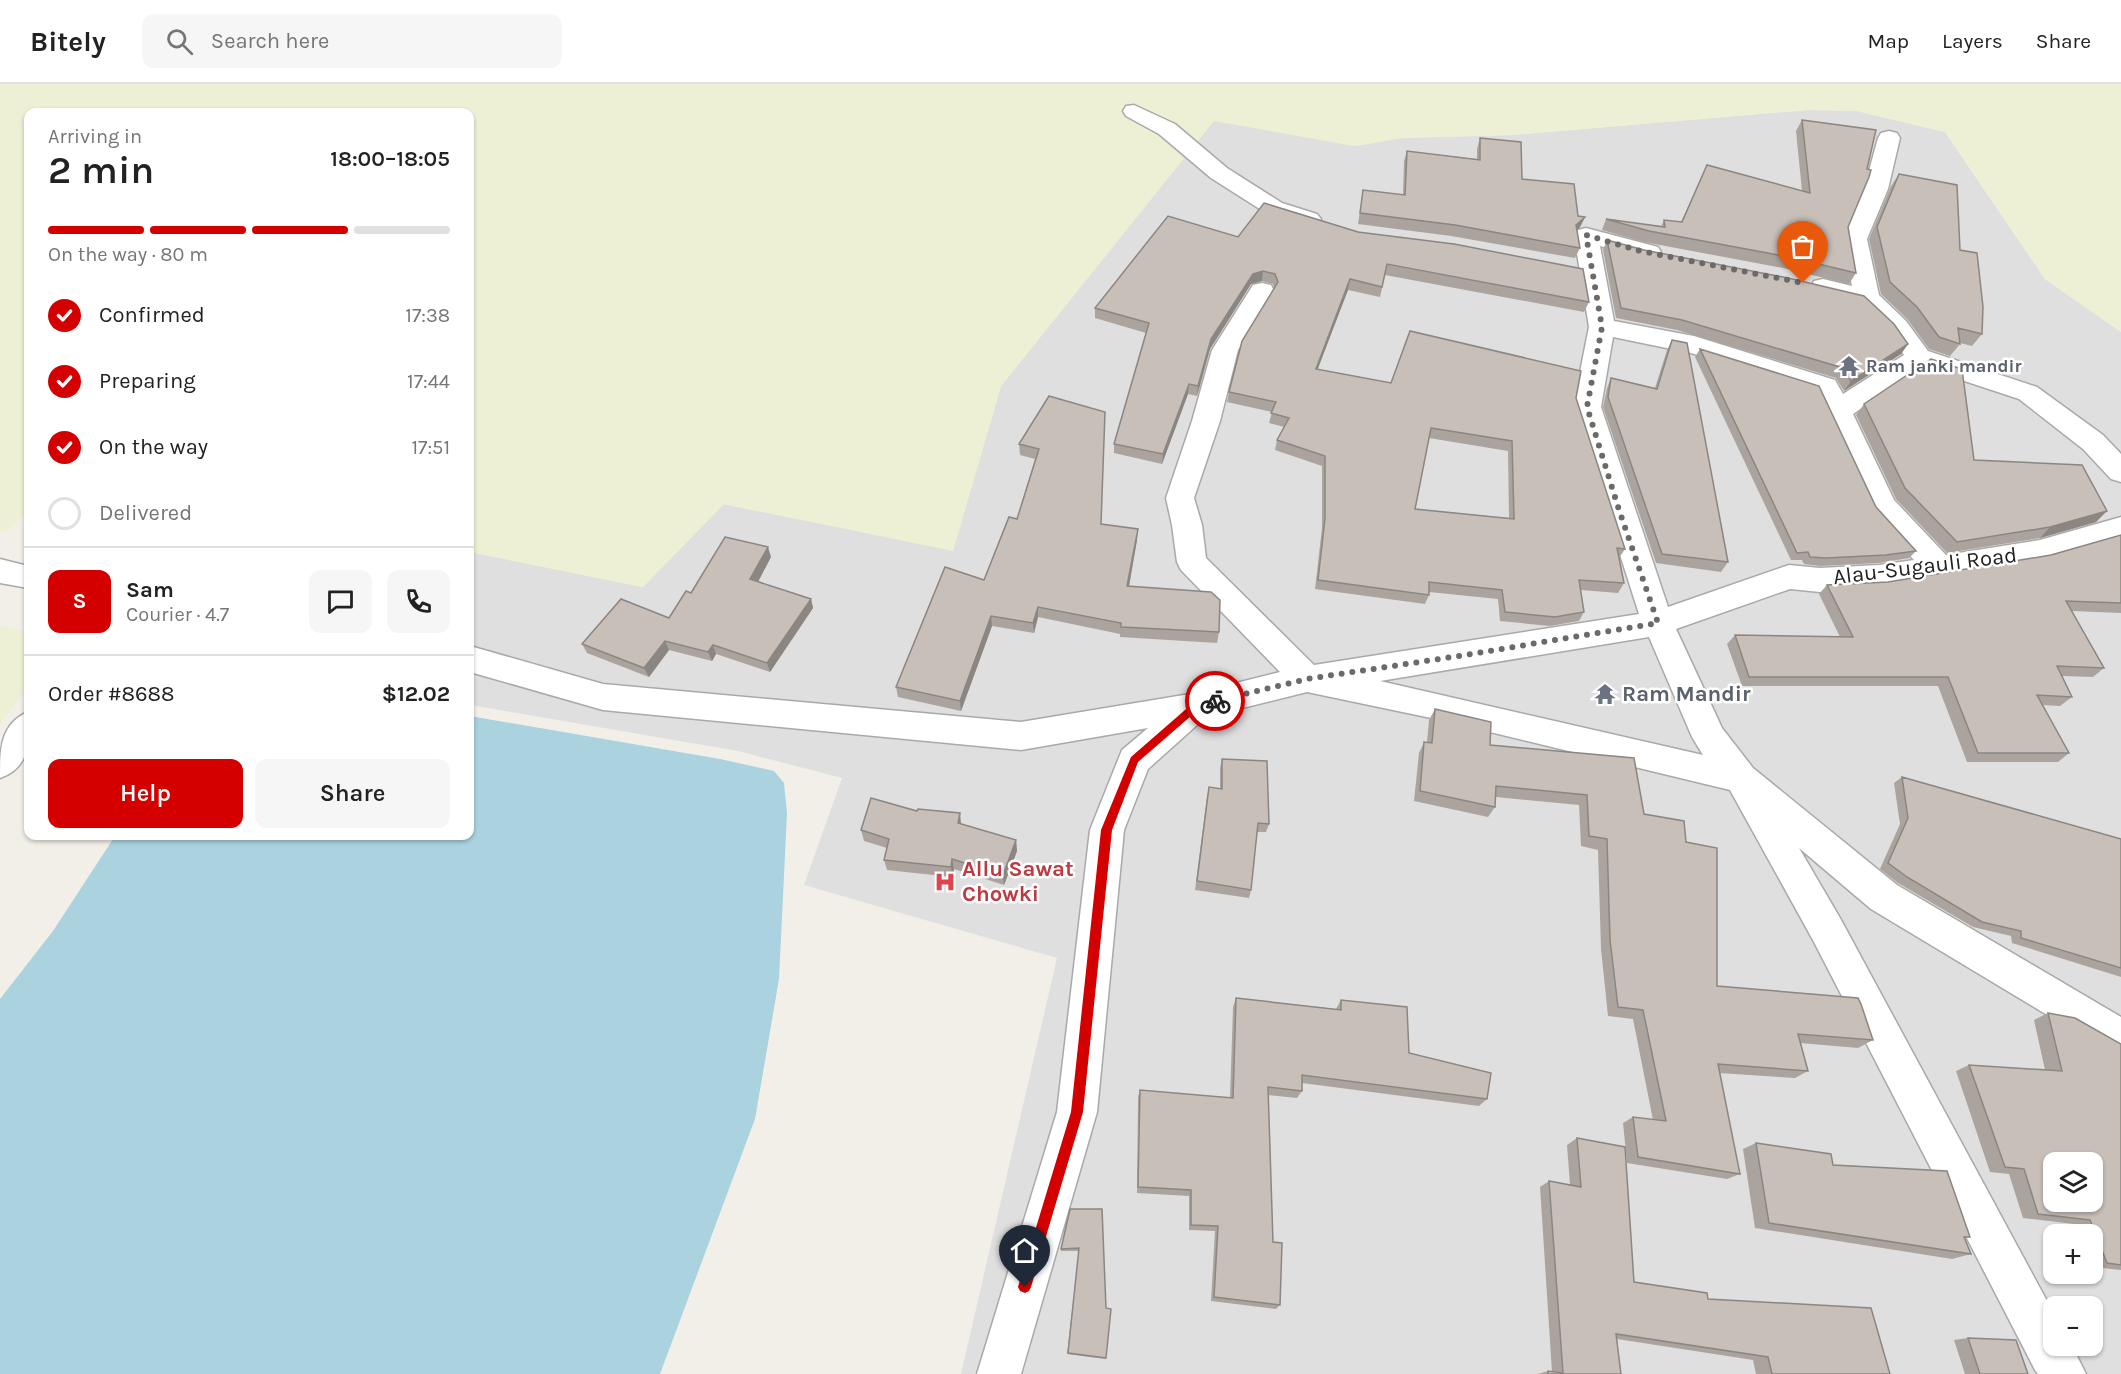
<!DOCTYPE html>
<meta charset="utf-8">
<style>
:root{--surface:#fff;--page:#f6f6f6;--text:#222;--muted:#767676;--line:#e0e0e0;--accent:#d40000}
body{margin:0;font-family:Karla,sans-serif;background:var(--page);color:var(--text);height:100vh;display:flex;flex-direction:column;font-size:22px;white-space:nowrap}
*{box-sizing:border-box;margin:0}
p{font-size:20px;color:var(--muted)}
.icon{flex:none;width:33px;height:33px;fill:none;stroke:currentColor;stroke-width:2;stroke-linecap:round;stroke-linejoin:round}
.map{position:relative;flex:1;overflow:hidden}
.drawer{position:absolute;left:24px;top:24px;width:450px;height:732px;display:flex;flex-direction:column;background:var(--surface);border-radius:12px;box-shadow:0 2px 4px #0004}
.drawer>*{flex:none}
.controls{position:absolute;left:2043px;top:1068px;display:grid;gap:12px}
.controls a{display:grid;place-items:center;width:60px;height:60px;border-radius:12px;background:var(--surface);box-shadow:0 2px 4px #0004;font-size:30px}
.pin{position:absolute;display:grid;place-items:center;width:51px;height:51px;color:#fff;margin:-62px -26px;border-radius:50% 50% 50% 0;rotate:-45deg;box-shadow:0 0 6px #0007}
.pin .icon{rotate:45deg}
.courier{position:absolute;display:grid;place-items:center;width:60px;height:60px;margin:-30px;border:4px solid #d40000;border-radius:50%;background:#fff;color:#222;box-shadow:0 2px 8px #0007}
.summary em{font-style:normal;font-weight:600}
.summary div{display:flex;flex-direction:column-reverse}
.summary{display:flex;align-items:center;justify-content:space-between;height:102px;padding:0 24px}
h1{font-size:39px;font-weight:600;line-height:45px}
.bar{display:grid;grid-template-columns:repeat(4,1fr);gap:9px 6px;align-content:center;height:72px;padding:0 24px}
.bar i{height:8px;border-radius:4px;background:var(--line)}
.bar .active{background:var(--accent)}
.bar p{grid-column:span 4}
.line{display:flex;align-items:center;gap:15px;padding:0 24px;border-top:2px solid var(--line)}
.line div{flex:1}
.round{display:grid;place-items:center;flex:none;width:63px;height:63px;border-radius:12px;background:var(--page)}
ol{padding:0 24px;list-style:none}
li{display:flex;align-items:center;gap:18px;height:66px}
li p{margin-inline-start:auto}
li .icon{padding:6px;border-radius:50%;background:var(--accent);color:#fff;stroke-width:4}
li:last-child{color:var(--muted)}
li i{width:33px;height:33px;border:3px solid var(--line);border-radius:50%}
.button{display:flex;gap:12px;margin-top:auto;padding:12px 24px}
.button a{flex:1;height:69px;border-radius:12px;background:var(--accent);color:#fff;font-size:24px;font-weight:600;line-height:69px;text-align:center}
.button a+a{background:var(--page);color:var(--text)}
header{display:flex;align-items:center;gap:36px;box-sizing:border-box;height:84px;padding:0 30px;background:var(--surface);border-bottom:2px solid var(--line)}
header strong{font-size:28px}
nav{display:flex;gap:33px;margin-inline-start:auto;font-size:21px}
.search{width:420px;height:54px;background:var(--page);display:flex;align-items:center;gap:15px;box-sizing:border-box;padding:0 21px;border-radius:12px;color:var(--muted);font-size:22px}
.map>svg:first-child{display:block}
.residential{fill:#e0dfdf;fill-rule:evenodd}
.farmland{fill:#eef0d5}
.water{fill:#aad3df}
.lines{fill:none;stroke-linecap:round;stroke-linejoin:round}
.minor-casing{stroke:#a9a9a9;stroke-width:3}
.minor{fill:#fff;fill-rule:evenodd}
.wall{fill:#aba49e;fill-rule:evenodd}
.shaded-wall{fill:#8b8681}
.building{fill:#c7bfb8;stroke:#8b8681;stroke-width:1.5;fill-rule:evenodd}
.route{fill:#d40000}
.done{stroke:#6b6a68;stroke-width:6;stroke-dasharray:0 10.8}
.labels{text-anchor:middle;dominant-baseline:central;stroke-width:5;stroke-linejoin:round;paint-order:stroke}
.far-worship-label{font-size:18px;font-weight:bold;fill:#5b616d;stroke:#fff;text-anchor:start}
.street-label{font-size:22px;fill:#222;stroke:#fff}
.worship-label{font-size:22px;font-weight:bold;fill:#5b616d;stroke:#fff;text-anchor:start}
.health-label{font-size:22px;font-weight:bold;fill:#be3a42;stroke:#fff;text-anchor:start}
</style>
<header>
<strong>Bitely</strong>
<div class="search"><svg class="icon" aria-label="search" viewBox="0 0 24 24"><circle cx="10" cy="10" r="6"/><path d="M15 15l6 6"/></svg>Search here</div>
<nav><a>Map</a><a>Layers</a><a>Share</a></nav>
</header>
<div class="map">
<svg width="2121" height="1290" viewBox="0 0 2121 1290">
<rect width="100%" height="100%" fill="#f2efe9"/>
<path class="residential" d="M1808,26L1857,27L1945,48L2045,195L2121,248V1290H961L1057,874L804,801L842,694L738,667L470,621V468L643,503L723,420L953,466L1001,302L1214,36L1355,62L1402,54L1512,51ZM2054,1078H2092V1118H2054ZM2054,1150H2092V1190H2054ZM2054,1222H2092V1262H2054Z"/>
<path class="farmland" d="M0,0H2121V248L2045,195L1945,48L1857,27L1808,26L1512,51L1402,54L1355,62L1214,37L1001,302L953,467L724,420L643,503L470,468V28H28V427L7,448L0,447Z
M0,542L28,547V603L0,641Z"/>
<path class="water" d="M470,632L720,675L774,687L784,699L787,729L779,895L755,1035L660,1290H0V915L53,847L115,752H470Z"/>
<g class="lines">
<defs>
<path id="minor" d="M1134,21L1175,40L1227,84L1282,119L1317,130L1321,135L1317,140L1309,142L1266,129L1211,94L1159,50L1126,32L1123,27L1126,22Z
M1889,47L1897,49L1900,54L1888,105L1867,155L1879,211L1906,237L1928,267L2037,303L2103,351L2121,370V398L2111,395L2083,365L2019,315L1922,283L1853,330L1894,416L1946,471L2040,456L2121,433V455L2040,478L1879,505L1820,508L1790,505L1676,545L1722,644L1753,684L1897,801L2121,933V973L2107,967L1871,825L1799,764L1840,834L2054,1230V1262H2072L2086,1290H2038L2035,1286L1814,858L1730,706L1436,635L1307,608L1206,633L1148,685L1124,746L1097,1028L1021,1290H977L1057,1028L1090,746L1122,666L1148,644L1021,666L603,626L470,588V562L603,600L1021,638L1196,609L1280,588L1181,486L1177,478L1172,441L1166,414L1192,337L1212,266L1253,201L1262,199L1271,201L1274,207L1238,266L1220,337L1194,414L1202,441L1206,474L1314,581L1639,530L1573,323L1589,243L1574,151L1578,146L1586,144L1658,163L1661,168L1658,173L1649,175L1600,162L1614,237L1694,252L1835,296L1843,310L1904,271L1888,249L1858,220L1814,209L1811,203L1814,197L1823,195L1852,202L1843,155L1864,105L1878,54L1881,49ZM1613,253L1691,269L1815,308L1872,430L1914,476L1879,481L1820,484L1789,481L1668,523L1601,323ZM1649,553L1692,653L1703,671L1380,597Z
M0,475L28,482V504L0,499Z
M28,628C31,655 30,684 0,694C0,666 0,640 28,628Z"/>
</defs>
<use href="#minor" class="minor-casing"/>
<use href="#minor" class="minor"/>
</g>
<path class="wall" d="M1802,36L1848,143L1856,189L1849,200L1783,184L1644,158L1602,146L1606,135L1661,143L1664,136L1681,138L1707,81L1802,107L1796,47Z
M1480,54L1522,95L1578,132L1585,133L1580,143L1577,146L1580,164L1575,174L1451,152L1358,140L1363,106L1403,111L1404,77L1407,67L1477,75V65Z
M1899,90L1960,166L1982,250L1972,262L1960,259V260L1950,272L1929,265L1908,236L1881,210L1869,155L1891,102Z
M1238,153L1589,218L1584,228L1385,191L1380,213L1348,206L1317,285L1391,299L1576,314L1625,465L1619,474L1624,499L1618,509L1581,506L1584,528L1579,537L1550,542L1500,537L1498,515L1429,508V511L1425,520L1315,505L1322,444V382L1275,366L1277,356L1284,343L1269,339L1272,328L1227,318L1229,308L1274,204L1273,200L1262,197L1251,200L1210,265L1197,312L1188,310L1162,380L1114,369V360L1146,249L1095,234V224ZM1429,354L1508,367L1509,434L1415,425Z
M1607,156L1908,260L1901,270L1844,307L1836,294L1677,246L1616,234L1603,166Z
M1672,256L1728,478L1721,488L1656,479L1603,323L1607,304L1611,294L1655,304L1667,266Z
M1700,265L1876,423L1916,467L1909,474L1879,479L1820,482L1804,480L1802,476H1791L1695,273Z
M1049,312L1101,440L1137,456L1129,502L1219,548L1217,559L1120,553V550L1038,533L1034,549L992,542L961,627L898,613L896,603L984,496L1017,435L1035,375L1020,371L1019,360Z
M1864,320L1974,376L2096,438L2040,454L1947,469L1896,415L1856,331Z
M2121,451V529L2072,527L2104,584L2093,593L2062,592L2072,613L2060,622L2042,621L2069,669L2058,678H1967L1938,602H1742L1727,560L1735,551L1840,553L1819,510L1827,501L1888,498L2051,471Z
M771,473L758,498L811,515L813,524L770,588L716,570L712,577L669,566L649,593L587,569L582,560L669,534L691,509Z
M1435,625L1490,661L1644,730L1686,758L1717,902L1873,956L1858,964L1800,959L1808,987L1795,994L1719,989L1740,1090L1727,1095L1627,1079L1623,1039L1633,1033L1653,1036L1633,935L1608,932L1601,865L1598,766L1581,762L1579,721L1496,713L1495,723L1488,733L1414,717L1419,669L1424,658H1427L1429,636Z
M1222,675L1269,740L1266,748H1257L1251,806L1249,814L1195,806L1207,712L1209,703L1220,705V684Z
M1902,693L2121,755V893L2012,859L2011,852L1973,843L1898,799L1880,785L1900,740L1894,699Z
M961,740L1016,756L1017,767L1004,801L954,785L952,793L887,786L884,776L887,764L864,757L861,746Z
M1236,914L1336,925L1341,916L1409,969L1487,1015L1479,1022L1302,999V1007L1297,1014L1268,1011L1273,1158L1280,1221L1276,1225L1211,1217L1215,1147L1189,1146V1112L1137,1109L1138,1013L1140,1006L1230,1014L1233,923Z
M2048,929L2121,960V1186L2092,1183V1150H2078L2074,1140L2023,1134L2009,1090L1990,1088L1956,987L1969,981L2045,986L2034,936Z
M1577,1054L1634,1198L1708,1215L1890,1290H1756L1753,1276L1617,1255L1621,1290H1538L1548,1287L1552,1288L1540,1103L1549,1097L1570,1101L1567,1061Z
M1756,1059L1833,1081L1970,1153L1965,1154L1971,1170L1952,1175L1755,1144L1743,1065Z
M1070,1125L1106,1274L1105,1275L1067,1270L1079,1167H1061Z
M1968,1254L2028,1290H1965L1954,1256Z"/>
<path class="shaded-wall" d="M1585,133L1580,143L1572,151L1576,141Z
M1263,187L1262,197L1251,200L1210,265L1197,312L1198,302L1211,255L1253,190Z
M1350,195L1348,206L1314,295L1316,285Z
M1908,260L1901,270L1844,307L1851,297Z
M1189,300L1188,310L1162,380L1163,370Z
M2107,427L2096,438L2040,454L2050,443Z
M1138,445L1137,456L1127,513V502Z
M768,463L771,473L754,505L750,495Z
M811,515L813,524L770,588L767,579Z
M1038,523V533L1034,549L1033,539Z
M991,532L992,542L961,627L960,617Z
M665,557L669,566L649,593L644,584Z
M713,561L716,570L712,577L708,568Z
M960,729L961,740L960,750L958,739Z
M1016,756L1017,767L1004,801L1003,791Z
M952,775L954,785L952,793L951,783Z"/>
<path class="building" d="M1802,36L1876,46L1867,85L1871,86L1869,93L1848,143L1856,189L1789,173L1649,147L1606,135L1665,143L1664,136L1682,138L1707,81L1810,109Z
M1480,54L1521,58L1522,95L1574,100L1578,132L1585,133L1576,141L1580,164L1455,141L1360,129L1363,106L1405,111L1407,67L1480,76Z
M1899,90L1957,101L1960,166L1977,169L1983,223L1982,250L1958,244L1960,260L1939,253L1917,223L1890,198L1877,143Z
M1264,119L1358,148L1454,160L1583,185L1589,218L1387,180L1382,203L1350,195L1316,285L1391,299L1410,247L1581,287L1576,314L1625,465L1617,464L1624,499L1579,496L1584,528L1555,533L1505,528L1502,506L1429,498V511L1318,496L1325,434V372L1277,356L1289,334L1271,329L1276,318L1229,308L1242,257L1278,198L1275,190L1263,187L1253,190L1211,255L1198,302L1189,300L1163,370L1114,360L1149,239L1095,224L1168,132L1238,153ZM1431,344L1512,357L1514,435L1415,425Z
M1607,156L1644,166L1788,194L1864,212L1894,240L1908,260L1851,297L1843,284L1682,236L1621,224Z
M1672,256L1687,259L1728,478L1662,470L1608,313L1611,294L1657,305Z
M1700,265L1819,302L1876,423L1916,467L1886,471L1826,474L1810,473L1808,468L1797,469Z
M1931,275L1962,285L1974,376L2082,381L2107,427L2050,443L1957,458L1905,404L1864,320Z
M1049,312L1105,328L1101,440L1138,445L1127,502L1211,508L1220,516L1219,548L1121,543V539L1038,523L1033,539L991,532L960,617L896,603L945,483L984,496L1009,433L1017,435L1039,365L1019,360Z
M2121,451V519L2066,517L2104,584L2057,582L2072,613L2037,611L2069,669H1978L1948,593H1749L1735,551L1853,553L1827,501L1888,498L2051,471Z
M725,453L768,463L750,495L811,515L767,579L713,561L708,568L665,557L644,584L582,560L621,515L669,534L686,507L691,509Z
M1435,625L1491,638L1490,661L1634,674L1644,730L1684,737L1686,758L1717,764V902L1858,914L1861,920L1873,956L1798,950L1808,987L1718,980L1740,1090L1638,1073L1633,1033L1666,1037L1643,926L1618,923L1610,856L1607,755L1589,752L1587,711L1496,702L1495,723L1420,707L1424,658L1432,659Z
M1222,675L1267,677L1269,740L1258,739L1251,806L1197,797L1209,703L1222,705Z
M1902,693L2121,755V884L2021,854V847L1982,838L1907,793L1888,779L1908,734Z
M871,714L917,727L918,725L960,729L958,739L1016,756L1003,791L952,775L951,783L884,776L889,755L861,746Z
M1236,914L1341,926V916L1407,923L1409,969L1491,989L1487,1015L1302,991V1007L1268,1003L1273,1158L1282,1159L1280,1221L1214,1213L1218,1142L1191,1141V1106L1138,1103L1140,1006L1233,1014Z
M2048,929L2075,934L2121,960V1181L2107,1179L2090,1136L2038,1130L2024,1085L2005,1083L1969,981L2062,987ZM2054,1078H2092V1118H2054Z
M1577,1054L1625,1063L1634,1198L1707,1209L1708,1215L1871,1224L1890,1290H1772L1768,1273L1616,1250L1621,1290H1548V1287L1563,1289L1549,1097L1581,1103Z
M1756,1059L1831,1070L1833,1081L1947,1087L1970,1153H1964L1971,1170L1769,1139Z
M1070,1125H1102L1106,1224L1111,1225L1106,1274L1068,1269L1079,1164L1061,1165Z
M1968,1254L2016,1256L2028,1290H1980Z"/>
<path class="route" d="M1215,613L1218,614V620L1199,625L1138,678L1112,746L1083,1028L1031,1203L1029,1207L1025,1209L1020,1207L1018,1203L1071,1028L1101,746L1131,673L1193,619Z"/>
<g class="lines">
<path class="done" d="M1215,617L1307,595L1465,571L1658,539L1619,426L1587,323L1602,243L1586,151L1640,167L1803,199"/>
</g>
<defs>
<symbol id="temple-bare" viewBox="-9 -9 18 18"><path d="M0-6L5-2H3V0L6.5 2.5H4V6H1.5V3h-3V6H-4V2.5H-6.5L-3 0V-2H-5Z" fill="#6b7280" stroke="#fff" stroke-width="2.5" paint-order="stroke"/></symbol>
<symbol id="hospital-bare" viewBox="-9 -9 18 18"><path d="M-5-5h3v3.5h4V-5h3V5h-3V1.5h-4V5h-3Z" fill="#e0444e" stroke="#fff" stroke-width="2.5" paint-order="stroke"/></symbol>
</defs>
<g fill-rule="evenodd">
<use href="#temple-bare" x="1834" y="267" width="30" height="30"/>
<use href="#temple-bare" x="1590" y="595" width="30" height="30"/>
<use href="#hospital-bare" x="930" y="783" width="30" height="30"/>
</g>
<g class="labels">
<g class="far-worship-label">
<text x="1866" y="282">Ram janki mandir</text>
</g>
<g class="street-label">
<text transform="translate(1925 482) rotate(-7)">Alau-Sugauli Road</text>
</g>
<g class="worship-label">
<text x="1622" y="610">Ram Mandir</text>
</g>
<g class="health-label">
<text x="962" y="785">Allu Sawat<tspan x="962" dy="25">Chowki</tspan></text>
</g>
</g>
</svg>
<div class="controls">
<a><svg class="icon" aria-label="layers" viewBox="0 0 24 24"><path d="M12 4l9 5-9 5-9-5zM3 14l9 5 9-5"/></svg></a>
<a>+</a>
<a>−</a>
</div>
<div class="pin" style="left:1803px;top:199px;background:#ea580c"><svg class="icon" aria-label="bag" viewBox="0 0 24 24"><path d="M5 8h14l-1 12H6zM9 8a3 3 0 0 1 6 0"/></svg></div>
<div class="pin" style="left:1025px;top:1203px;background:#1f2937"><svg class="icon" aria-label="home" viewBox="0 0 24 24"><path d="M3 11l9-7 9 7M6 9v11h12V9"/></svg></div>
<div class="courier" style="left:1215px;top:617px"><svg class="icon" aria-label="bike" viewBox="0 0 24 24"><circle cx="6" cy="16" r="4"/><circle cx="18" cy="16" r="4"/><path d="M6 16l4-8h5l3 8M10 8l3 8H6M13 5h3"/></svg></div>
<section class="drawer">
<div class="summary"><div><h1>2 min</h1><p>Arriving in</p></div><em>18:00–18:05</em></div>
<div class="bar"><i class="active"></i><i class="active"></i><i class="active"></i><i></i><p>On the way · 80 m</p></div>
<ol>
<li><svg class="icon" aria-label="check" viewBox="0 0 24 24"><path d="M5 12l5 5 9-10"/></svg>Confirmed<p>17:38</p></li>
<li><svg class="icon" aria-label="check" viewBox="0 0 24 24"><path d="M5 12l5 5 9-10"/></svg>Preparing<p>17:44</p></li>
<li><svg class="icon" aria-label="check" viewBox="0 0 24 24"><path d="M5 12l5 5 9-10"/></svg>On the way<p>17:51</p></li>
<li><i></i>Delivered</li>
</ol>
<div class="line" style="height:108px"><b class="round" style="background:var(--accent);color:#fff">S</b><div><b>Sam</b><p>Courier · 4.7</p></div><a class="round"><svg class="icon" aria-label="chat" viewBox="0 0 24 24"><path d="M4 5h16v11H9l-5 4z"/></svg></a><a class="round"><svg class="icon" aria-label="phone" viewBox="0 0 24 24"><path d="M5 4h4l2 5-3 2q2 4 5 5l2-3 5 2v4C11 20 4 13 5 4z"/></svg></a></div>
<div class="line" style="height:78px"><div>Order #8688</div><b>$12.02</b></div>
<div class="button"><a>Help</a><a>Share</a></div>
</section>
</div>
